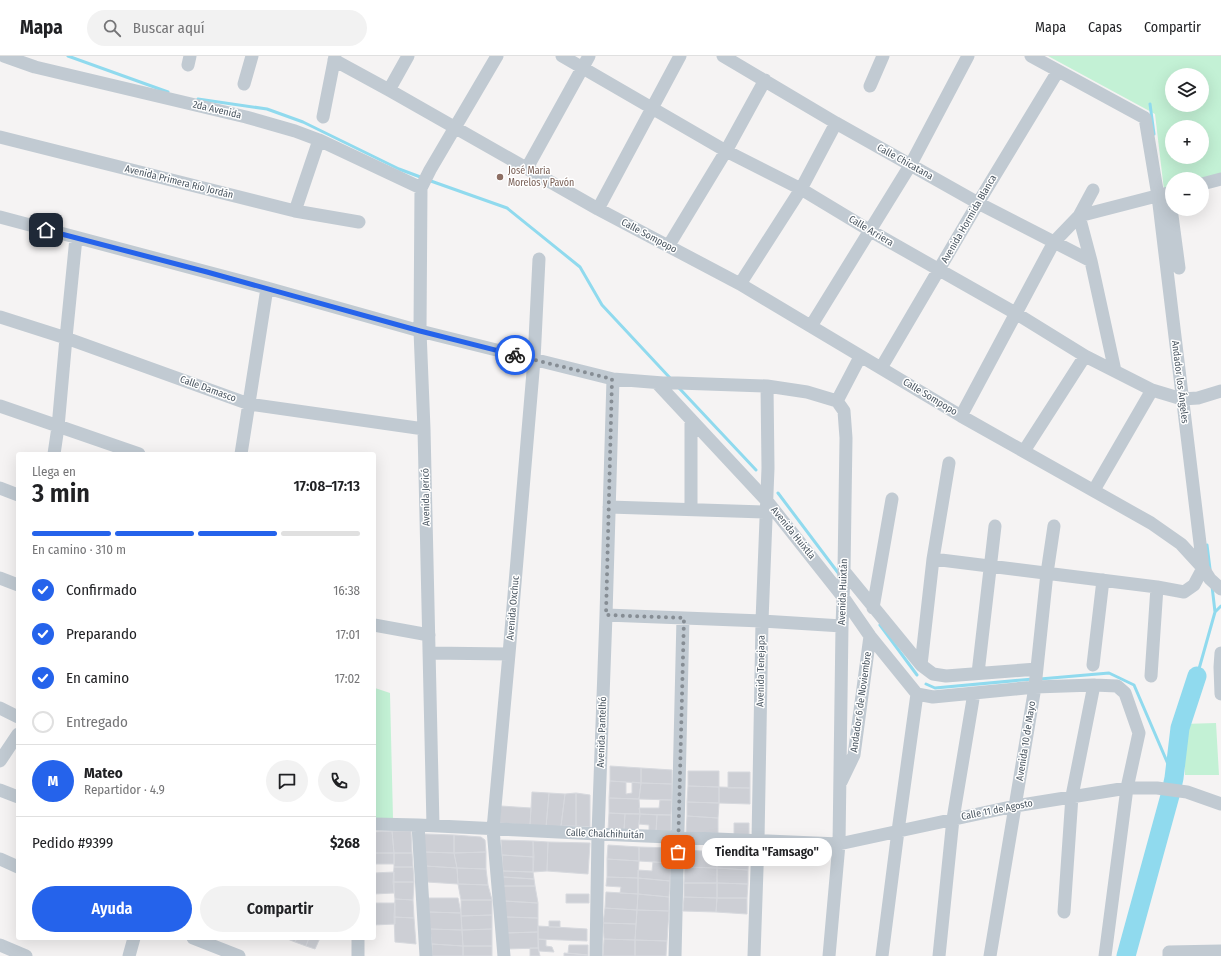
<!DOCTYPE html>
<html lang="es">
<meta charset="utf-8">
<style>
:root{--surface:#fff;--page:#f2f2f2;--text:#202124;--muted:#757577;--line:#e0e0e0;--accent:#2563eb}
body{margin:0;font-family:"Fira Sans Condensed",sans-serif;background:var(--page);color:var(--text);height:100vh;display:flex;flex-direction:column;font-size:15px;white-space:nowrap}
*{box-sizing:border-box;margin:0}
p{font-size:13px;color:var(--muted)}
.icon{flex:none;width:22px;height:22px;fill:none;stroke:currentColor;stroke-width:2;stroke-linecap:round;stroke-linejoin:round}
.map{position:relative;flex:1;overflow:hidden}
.sheet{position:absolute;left:16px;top:396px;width:360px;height:488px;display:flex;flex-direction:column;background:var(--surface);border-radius:4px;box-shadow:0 4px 16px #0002}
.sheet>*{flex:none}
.controls{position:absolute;left:1165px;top:12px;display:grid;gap:8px}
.controls a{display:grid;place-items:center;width:44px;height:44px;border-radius:50%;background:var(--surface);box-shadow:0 4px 16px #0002;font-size:20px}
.pin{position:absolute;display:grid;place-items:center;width:34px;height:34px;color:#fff;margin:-17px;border-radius:8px;box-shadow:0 2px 6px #0006}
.courier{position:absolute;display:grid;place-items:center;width:40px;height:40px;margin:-20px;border:3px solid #2563eb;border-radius:50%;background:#fff;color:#222;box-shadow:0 1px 5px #0007}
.bubble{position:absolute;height:28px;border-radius:14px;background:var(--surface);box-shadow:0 4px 16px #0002;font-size:13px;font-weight:600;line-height:28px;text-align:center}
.overview em{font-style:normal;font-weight:600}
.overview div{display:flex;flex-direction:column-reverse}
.overview{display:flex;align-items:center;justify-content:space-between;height:68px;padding:0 16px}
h1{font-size:26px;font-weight:600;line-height:30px}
.bar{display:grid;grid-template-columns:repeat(4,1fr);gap:6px 4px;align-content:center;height:48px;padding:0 16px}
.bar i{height:5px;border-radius:3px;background:var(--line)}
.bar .on{background:var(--accent)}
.bar p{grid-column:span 4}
.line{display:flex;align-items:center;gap:10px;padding:0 16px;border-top:1px solid var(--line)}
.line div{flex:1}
.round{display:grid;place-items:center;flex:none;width:42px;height:42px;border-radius:21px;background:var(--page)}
ol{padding:0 16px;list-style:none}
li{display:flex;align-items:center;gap:12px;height:44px}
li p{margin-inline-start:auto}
li .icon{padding:4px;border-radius:50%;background:var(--accent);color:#fff;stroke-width:4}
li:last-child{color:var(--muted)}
li i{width:22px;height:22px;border:2px solid var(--line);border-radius:50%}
.cta{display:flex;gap:8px;margin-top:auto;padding:8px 16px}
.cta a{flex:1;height:46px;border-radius:24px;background:var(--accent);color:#fff;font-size:16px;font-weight:600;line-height:46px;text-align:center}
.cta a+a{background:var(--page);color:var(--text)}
header{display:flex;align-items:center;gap:24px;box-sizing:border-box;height:56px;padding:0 20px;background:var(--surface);border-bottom:1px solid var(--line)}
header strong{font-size:19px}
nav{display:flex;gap:22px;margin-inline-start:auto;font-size:14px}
.search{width:280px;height:36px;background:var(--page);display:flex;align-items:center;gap:10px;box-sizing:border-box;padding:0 14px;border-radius:22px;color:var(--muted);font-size:15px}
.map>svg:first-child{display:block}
.green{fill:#c3f1d5;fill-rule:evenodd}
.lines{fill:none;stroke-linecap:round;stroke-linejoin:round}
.stream{stroke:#90daee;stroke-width:3}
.river{stroke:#90daee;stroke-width:19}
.building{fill:#cdcfd5;stroke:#d7d9de}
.minor{stroke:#c1cad2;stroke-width:13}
.done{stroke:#868d94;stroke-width:4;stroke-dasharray:0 7.2}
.route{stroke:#2563eb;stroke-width:5}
.education-dot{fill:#8d6e63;stroke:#fff;stroke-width:1.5}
.labels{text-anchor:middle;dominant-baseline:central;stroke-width:3;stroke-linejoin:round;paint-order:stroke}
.street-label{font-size:10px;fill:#4a5661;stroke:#fff}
.education-label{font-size:10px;fill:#785e54;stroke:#fff;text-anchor:start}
</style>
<header>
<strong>Mapa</strong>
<div class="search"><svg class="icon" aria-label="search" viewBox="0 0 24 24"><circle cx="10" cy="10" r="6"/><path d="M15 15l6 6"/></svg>Buscar aquí</div>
<nav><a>Mapa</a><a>Capas</a><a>Compartir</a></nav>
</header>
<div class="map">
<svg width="1221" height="900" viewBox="0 0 1221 900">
<rect width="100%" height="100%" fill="#f5f3f3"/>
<path class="green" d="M1048,0H1221V117L1200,123H1172V131L1164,134L1155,58ZM1172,19H1202V49H1172ZM1172,71H1202V101H1172Z
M375,632L390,637L393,763L374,765Z
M1216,667L1219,719H1185L1183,668Z"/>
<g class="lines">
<path class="stream" d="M68,0L168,36
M198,43L267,53L303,66L399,113L423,122
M1150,48L1154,78
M428,124L507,152L580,211L602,249L671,323
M679,332L756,414
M778,437L839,518
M1207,489L1210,513
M1215,556L1221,550
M880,569L917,619
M1197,620L1215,556L1212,530
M1040,623L1109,617L1134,629L1174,722
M926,628L935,632L1033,623"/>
<path class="river" d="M1126,900L1171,736L1174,722L1180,672L1197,620"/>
</g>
<path class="building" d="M610,710L641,712V727L610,725Z
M641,712L672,714V728L641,727Z
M688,715H719V731L688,730Z
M728,716H750V732H728Z
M610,725L626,726V738L632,737V726L641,727L639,743L609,742Z
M641,727L672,728V744L639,743Z
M688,730L719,731V747L687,746Z
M719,731L750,732V748L719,747Z
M532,736L549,737L546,771L530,769Z
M549,737L565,738L561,770L546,771Z
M576,737V770H561L565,738Z
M576,737L590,739V771L576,770Z
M609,742L639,743L640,758L609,757Z
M660,744H672L671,759L640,758L639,752H659Z
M687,746L719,747L718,762L687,760Z
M501,750L531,752L530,769L499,767Z
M609,757L625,758L624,774H608Z
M625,758H640L638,775L624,774Z
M640,758L657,759L656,776H649V769L639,768Z
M657,759H671V777L656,776Z
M687,760L718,762V777H686Z
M734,767H749V780H734Z
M392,775H411L412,797H394Z
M392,775L394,797H374V776Z
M425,778L454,779V797L424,796L423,782Z
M454,779L481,781L485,784L486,796L454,797Z
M501,784L533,785L534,801L502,799Z
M533,785L548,786L547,815L533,816Z
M548,786L590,787L588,818L547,815Z
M608,789L639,791V805L607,803Z
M639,791L671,792V807L639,805Z
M686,794L718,796L717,812L685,811Z
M424,796L454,797L457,812L425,810Z
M486,796V813L457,812L454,797Z
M718,796L749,797L748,814L717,812Z
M374,797H394V808H374Z
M394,797H412L413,811H394Z
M502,799L534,801L533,816L503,815Z
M607,803L639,805L638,822L607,821Z
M653,806L671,807L670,825L638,822V814L652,815Z
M425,810L457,812L458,828L427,826Z
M394,811H413L414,826H393Z
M685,811L717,812V827H684Z
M457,812L486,813L488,829L458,828Z
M717,812L748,814V828L717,827Z
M503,815L533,816L534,823L503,821Z
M394,816V837L374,838V817Z
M503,821L534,823L535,830H503Z
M607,821L638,822V838L620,837L621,831L606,830Z
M638,822L670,825L669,841L638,838Z
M393,826H414L413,844L395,843Z
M684,827H717V842L684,841Z
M717,827L748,828L747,842H717Z
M458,828L488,829L492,844H461Z
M503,830H535L538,847L504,845Z
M606,836L638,838L637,854L605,852Z
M566,838H589V847H566Z
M638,838L669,841V855L637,854Z
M684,841L717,842L716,856L683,855Z
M428,842H458L461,857L429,856Z
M717,842H747V858L716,856Z
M395,843L413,844L414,862L394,861Z
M461,844H492V859L461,860Z
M504,845L538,847V862L505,861Z
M374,847H395V868L374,869Z
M605,852L637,854L636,868L603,867Z
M637,854L669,855L667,885L635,884Z
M429,856L461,857L462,874L430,873Z
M492,859V873L462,874L461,860Z
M394,861L414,862L416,888L395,886Z
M505,861L538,862V876L505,877Z
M549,865H560V871H549Z
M603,867L636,868L635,884L604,883Z
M538,870L587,873V885L538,883Z
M430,873L462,874L463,890L432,888Z
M492,873V890H463L462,874Z
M538,876V892L507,893L505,877Z
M285,882H297L295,886Z
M297,882H309L306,890L295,886Z
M309,882H320L315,893L306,890Z
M538,883L546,884V890L552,891L554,896L539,895Z
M604,883L635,884V900H603Z
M635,884L667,885L666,900H635Z
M432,888L463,890V900H432Z
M569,889H588V899L568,897Z
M463,890H492V900H463Z
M530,892H538L540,900H530Z
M564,897L588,899V900H564Z"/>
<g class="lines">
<path class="minor" d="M4,0L35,11L246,61L295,75L319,84L421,132
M562,0L726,95L801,133L869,174L1017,258L1085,300L1152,334L1182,343L1198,342L1221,335
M723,0L836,67L978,147L1091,205
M334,4L389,34L598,153L740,228L961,360L1151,467L1181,488L1203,512L1210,523L1221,533
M188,9L190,0
M244,28L252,0
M870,30L883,0
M389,34L408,0
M323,61L335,0
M0,81L295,155L359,166
M527,112L589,0
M1202,128L1221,123
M1169,137L1179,212
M598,153L680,0
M295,155L319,84
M0,161L267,232L420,275L613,323L663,327H678L767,330L807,336L837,345
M669,189L726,95L765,24
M740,228L801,133L836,67
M0,261L66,282L249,348L424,373
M811,270L911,108L968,0
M881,312L978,147L1058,15
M1115,315L1091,205L1079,160L1172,136
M657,327L767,445L843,541L870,580L917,638
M837,345L860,301
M0,350L139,398
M961,360L1054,186L1079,160L1093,134
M1024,395L1085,300
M54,398L58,371L66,282L76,182
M241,398L267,232
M0,432L18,439
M1094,434L1152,334
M609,451L766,456
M691,454V365
M933,503L1157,531L1184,536L1194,529L1203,512L1158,140L1145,62L1031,0
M844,515L921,609L933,618L946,620L1037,613
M0,522L18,529
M873,552L892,443
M606,559L762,565L842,570
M374,569L429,579
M429,597L509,598
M1221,597L1220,611L1221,638
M921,609L933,503L949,407
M1093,609L1103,524
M978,617L995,470
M1151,620L1157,531
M917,638L933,641L1035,631L1094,629L1117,630L1125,637L1139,677L1127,732L1105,900
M0,652L18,661
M0,705L18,678
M841,726L854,699L870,580
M0,734L18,741
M374,768L418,769L598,778L839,788L1015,750L1127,732H1157L1187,736L1221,748
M418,769L426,900
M433,770L424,373L420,275L421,132L430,114L497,0
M0,803L18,811
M1064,856L1072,740L1094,629
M193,882L239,900
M358,882V900
M0,889L26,900
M129,900L134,882
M504,900L493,773L509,598L534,304L539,203
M596,900L598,778L606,559L613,323
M675,900L683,562
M754,900L758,784L762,565L768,412L767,330
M829,900L839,788L842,570L844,515L846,382L844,355L837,345
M882,900L898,775L917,638
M939,900L953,763L974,637
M990,900L1035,631L1047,517L1054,470
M1169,900V896L1221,895"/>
</g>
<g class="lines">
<path class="done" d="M515,299L612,323L606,559L684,562L678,796"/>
<path class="route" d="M46,174L207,216L420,275L515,299"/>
</g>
<circle class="education-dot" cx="500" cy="121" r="4"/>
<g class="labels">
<g class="street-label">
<text transform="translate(217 54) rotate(13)">2da Avenida</text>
<text transform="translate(905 106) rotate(29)">Calle Chicatana</text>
<text transform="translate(179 126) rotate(14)">Avenida Primera Río Jordán</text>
<text transform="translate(969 163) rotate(-60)">Avenida Hormida Blanca</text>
<text transform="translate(871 175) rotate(31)">Calle Arriera</text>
<text transform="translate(649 180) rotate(28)">Calle Sompopo</text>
<text transform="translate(1180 326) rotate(83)">Andador los Ángeles</text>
<text transform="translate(208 333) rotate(20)">Calle Damasco</text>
<text transform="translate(930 341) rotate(31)">Calle Sompopo</text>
<text transform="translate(426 441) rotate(-91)">Avenida Jericó</text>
<text transform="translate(793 477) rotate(51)">Avenida Huixtla</text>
<text transform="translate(843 536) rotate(-88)">Avenida Huixtán</text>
<text transform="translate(513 552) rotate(-85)">Avenida Oxchuc</text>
<text transform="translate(761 615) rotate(-89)">Avenida Tenejapa</text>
<text transform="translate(861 646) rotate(-82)">Andador 6 de Noviembre</text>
<text transform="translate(602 676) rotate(-88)">Avenida Pantelhó</text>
<text transform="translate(1026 685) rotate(-81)">Avenida 10 de Mayo</text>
<text transform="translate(997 754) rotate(-11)">Calle 11 de Agosto</text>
<text transform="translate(605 778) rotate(2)">Calle Chalchihuitán</text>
</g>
<g class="education-label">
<text x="508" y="115">José Maria<tspan x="508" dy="12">Morelos y Pavón</tspan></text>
</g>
</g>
</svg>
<div class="controls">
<a><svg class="icon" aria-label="layers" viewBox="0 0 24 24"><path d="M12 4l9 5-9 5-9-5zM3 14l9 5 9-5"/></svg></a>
<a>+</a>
<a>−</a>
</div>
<div class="pin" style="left:678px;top:796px;background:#ea580c"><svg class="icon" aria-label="bag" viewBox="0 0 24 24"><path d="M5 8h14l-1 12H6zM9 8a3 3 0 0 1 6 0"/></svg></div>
<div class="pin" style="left:46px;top:174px;background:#1f2937"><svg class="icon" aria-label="home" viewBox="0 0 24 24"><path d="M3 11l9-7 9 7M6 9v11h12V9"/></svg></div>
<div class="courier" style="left:515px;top:299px"><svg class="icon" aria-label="bike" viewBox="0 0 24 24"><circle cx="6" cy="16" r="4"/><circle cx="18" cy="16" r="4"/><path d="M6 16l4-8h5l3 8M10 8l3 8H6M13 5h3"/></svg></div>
<div class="bubble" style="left:702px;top:782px;width:130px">Tiendita &quot;Famsago&quot;</div>
<section class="sheet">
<div class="overview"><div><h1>3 min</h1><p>Llega en</p></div><em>17:08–17:13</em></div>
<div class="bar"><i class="on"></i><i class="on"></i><i class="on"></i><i></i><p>En camino · 310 m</p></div>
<ol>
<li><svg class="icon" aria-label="check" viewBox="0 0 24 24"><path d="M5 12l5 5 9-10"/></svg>Confirmado<p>16:38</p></li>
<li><svg class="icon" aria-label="check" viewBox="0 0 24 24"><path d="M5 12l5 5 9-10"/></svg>Preparando<p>17:01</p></li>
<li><svg class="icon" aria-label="check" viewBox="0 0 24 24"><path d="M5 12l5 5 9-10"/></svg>En camino<p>17:02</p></li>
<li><i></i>Entregado</li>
</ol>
<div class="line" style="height:72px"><b class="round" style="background:var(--accent);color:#fff">M</b><div><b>Mateo</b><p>Repartidor · 4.9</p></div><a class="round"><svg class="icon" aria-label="chat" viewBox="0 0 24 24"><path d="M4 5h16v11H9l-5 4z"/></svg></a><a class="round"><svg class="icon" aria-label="phone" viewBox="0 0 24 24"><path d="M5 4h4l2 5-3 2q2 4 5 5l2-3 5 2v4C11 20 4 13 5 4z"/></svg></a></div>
<div class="line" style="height:52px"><div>Pedido #9399</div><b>$268</b></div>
<div class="cta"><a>Ayuda</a><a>Compartir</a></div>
</section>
</div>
